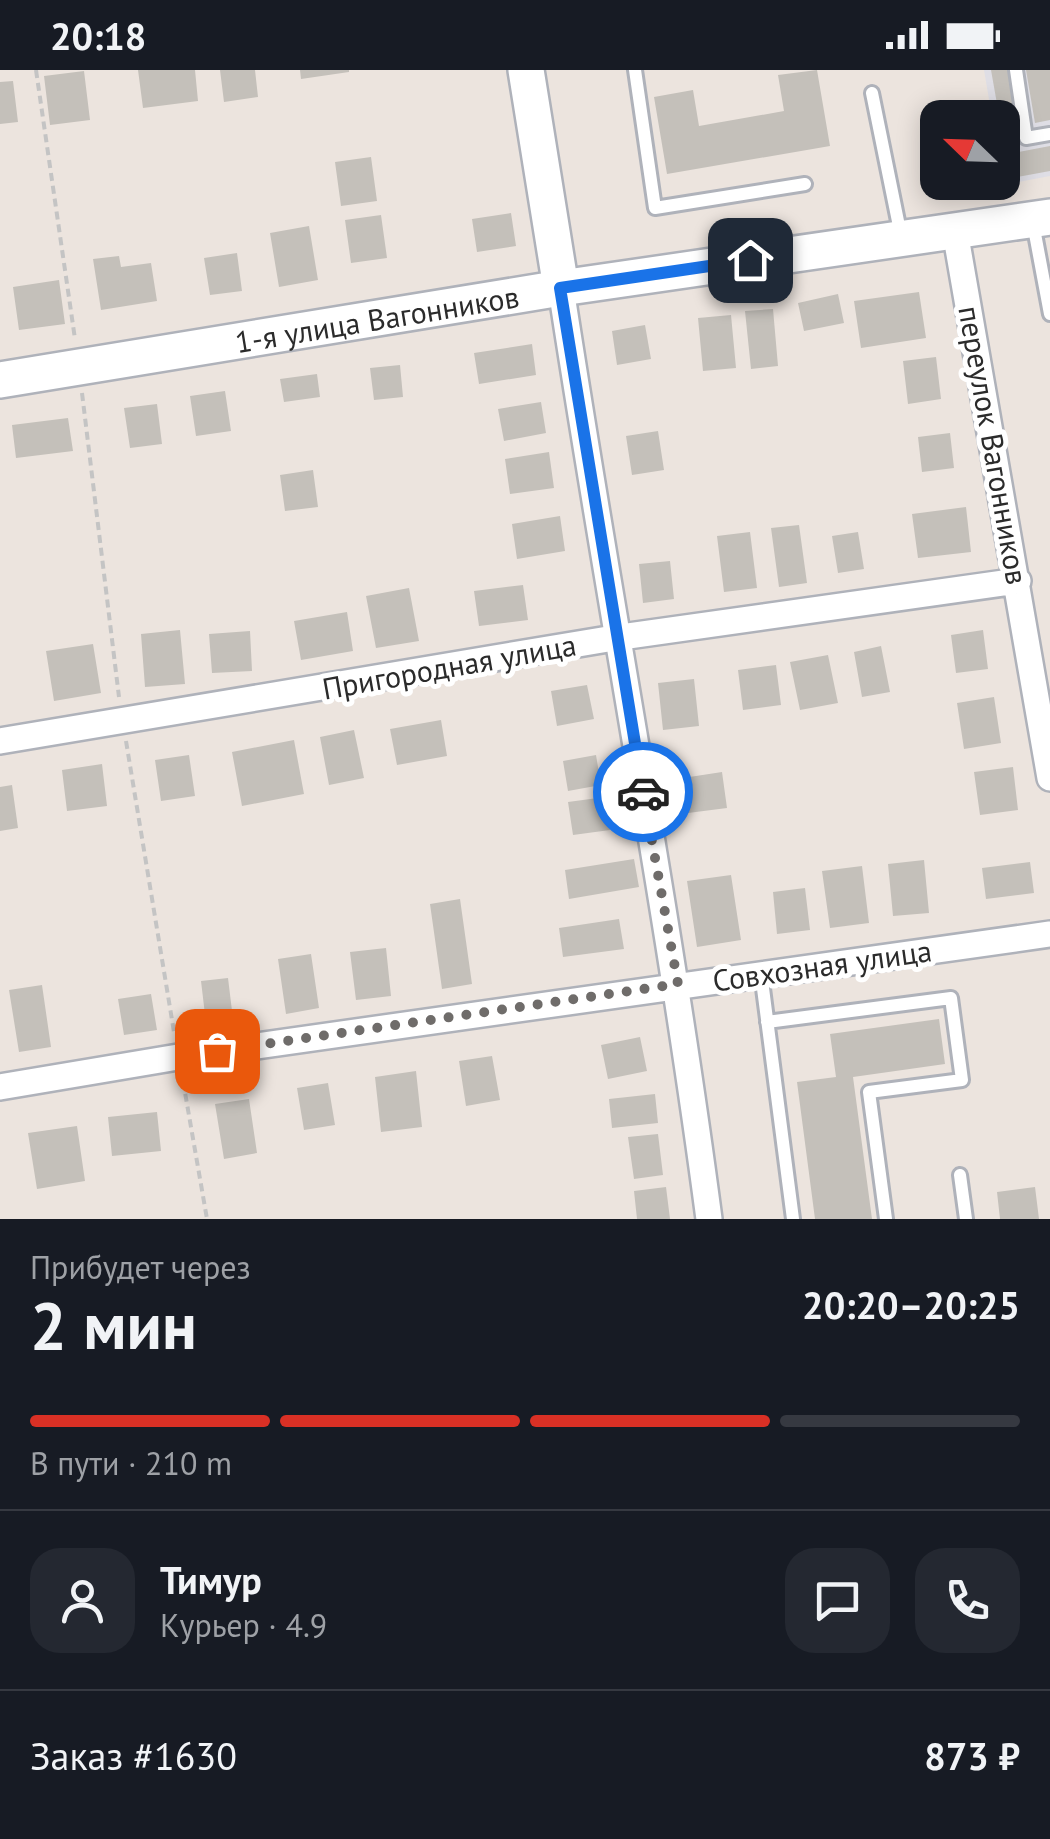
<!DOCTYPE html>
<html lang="ru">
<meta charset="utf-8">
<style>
:root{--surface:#171b24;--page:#242831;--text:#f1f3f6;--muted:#9ea1a6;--line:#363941;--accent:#d93025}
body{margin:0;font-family:"PT Sans",sans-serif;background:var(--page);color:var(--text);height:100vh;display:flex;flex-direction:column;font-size:38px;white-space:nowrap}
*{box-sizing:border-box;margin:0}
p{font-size:32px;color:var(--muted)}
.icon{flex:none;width:55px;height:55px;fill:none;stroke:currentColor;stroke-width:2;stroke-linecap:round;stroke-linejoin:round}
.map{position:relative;height:1149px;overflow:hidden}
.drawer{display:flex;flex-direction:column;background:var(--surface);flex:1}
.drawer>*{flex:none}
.needle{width:65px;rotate:293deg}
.controls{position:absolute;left:920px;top:30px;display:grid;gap:20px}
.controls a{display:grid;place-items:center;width:100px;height:100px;border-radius:20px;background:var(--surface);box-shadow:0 5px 25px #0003;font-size:50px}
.pin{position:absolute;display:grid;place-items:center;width:85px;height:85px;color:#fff;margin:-42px;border-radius:20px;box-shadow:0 5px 15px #0006}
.courier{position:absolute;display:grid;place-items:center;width:100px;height:100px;margin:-50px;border:8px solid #1a73e8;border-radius:50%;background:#fff;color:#222;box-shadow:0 2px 12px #0007}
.overview em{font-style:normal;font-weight:700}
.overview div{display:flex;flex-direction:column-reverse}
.overview{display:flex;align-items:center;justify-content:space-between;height:170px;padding:0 30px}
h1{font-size:65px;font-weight:700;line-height:75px}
.bar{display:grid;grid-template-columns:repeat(4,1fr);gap:15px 10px;align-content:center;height:120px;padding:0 30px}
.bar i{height:12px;border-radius:8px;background:var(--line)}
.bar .current{background:var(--accent)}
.bar p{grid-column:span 4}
.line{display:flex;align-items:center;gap:25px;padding:0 30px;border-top:2px solid var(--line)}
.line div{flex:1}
.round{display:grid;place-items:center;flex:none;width:105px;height:105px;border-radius:30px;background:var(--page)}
.status{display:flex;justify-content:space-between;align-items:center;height:70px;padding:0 50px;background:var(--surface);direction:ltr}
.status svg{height:28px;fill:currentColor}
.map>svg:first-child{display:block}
.industrial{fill:#dfdee5}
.building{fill:#c4c0ba}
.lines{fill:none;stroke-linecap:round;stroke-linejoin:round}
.lane-casing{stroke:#afb2ba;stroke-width:18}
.street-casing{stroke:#afb2ba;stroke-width:30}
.secondary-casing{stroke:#afb2ba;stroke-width:40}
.path{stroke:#c4c4c4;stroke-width:4;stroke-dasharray:8 5;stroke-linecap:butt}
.lane{stroke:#fff;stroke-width:12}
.street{stroke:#fff;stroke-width:25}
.secondary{stroke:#fff;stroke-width:35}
.done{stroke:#6f6c6a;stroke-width:10;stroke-dasharray:0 18}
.route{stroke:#1a73e8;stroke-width:12}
.labels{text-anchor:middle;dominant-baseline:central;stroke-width:10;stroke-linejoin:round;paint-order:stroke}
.street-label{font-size:30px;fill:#2b2b2b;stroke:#fff}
</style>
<div class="status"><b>20:18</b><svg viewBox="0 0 49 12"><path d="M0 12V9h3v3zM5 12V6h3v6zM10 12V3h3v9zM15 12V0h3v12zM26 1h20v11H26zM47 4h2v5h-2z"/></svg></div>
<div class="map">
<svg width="1050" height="1149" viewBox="0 0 1050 1149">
<rect width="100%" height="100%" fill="#ece4de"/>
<path class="industrial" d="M984,0H1050V106L1002,115V48L992,47Z"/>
<path class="building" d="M138,0H195L198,31L143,38Z
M220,0H255L258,27L224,32Z
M300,0H349V2L301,9Z
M817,0L830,76L667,104L654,27L693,20L699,56L784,41L778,5Z
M991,0H1008L1017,60L1002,62Z
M1026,0H1050V50L1035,53Z
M84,1L90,50L50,55L44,6Z
M13,11L18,52L0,54V12Z
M1050,76V101L1006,109L1002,85Z
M371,87L377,131L341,136L335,92Z
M511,143L516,176L477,182L472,149Z
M381,145L387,188L351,193L345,150Z
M309,156L318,210L279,217L270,163Z
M237,183L242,221L210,225L204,188Z
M119,186L121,197L151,193L157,231L101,240L93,189Z
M59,210L65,254L19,260L13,217Z
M919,222L926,268L861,278L854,231Z
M838,224L844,253L804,261L798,233Z
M773,239L778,296L751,299L745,241Z
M731,245L736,298L703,301L698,248Z
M645,255L651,289L617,295L612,261Z
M532,274L536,305L479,314L474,283Z
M936,287L941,329L908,334L903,291Z
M400,295L403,327L374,330L370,298Z
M317,304L320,327L284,332L280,309Z
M225,321L231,361L196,366L190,326Z
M541,332L546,363L504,371L498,339Z
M157,334L162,374L130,378L124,338Z
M68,348L73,381L16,388L12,355Z
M658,361L664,400L632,405L626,366Z
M950,363L954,398L922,402L918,367Z
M549,382L554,418L510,424L505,389Z
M313,400L318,437L285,441L280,405Z
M966,437L971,482L918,488L912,444Z
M560,446L565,481L517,489L512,454Z
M799,455L807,513L779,517L771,458Z
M750,462L757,518L724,522L717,466Z
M858,462L864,499L838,503L832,466Z
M670,491L674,529L643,533L639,494Z
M523,515L528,550L479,556L474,521Z
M409,518L419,571L376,578L366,526Z
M347,542L353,581L301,590L294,551Z
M180,560L185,614L145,617L141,564Z
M983,560L988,599L956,603L951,565Z
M250,561L252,601L212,603L209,564Z
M93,574L101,623L54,631L46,581Z
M881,576L890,622L862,627L854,582Z
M828,585L838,633L800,640L790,592Z
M776,595L781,635L743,640L738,600Z
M694,609L699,656L663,660L658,613Z
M587,615L594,649L557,656L551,621Z
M994,627L1001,673L964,679L957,633Z
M441,650L447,686L397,695L390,659Z
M354,660L364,708L329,715L320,667Z
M294,670L304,724L242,736L232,682Z
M189,685L195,726L161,731L155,690Z
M596,685L601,715L568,721L563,691Z
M102,694L107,736L67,741L62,700Z
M1013,697L1018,740L980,745L974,702Z
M722,702L727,738L688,743L683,708Z
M12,715L18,758L0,761V717Z
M605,727L610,760L573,765L568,732Z
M634,789L639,817L569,829L565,800Z
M924,790L929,843L893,846L888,794Z
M1030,792L1034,823L986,829L982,798Z
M862,796L869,853L830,858L822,801Z
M731,805L741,870L697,877L687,811Z
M805,818L810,860L777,864L773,822Z
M460,829L472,914L442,919L430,834Z
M619,849L624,879L563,887L559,858Z
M386,878L391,926L356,930L350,882Z
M311,884L319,938L286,944L278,889Z
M228,908L233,949L206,953L201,911Z
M42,915L51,977L19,982L9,920Z
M151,924L157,960L124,965L118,929Z
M939,949L945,994L853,1007L872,1149H815L797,1012L836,1007L830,964Z
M640,967L647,1001L608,1009L601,975Z
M492,986L500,1030L466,1036L459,991Z
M416,1001L422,1057L381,1062L375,1007Z
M328,1013L335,1055L304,1060L297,1018Z
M655,1024L658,1053L612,1058L609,1029Z
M249,1029L257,1083L224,1089L215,1034Z
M157,1042L161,1081L112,1086L108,1047Z
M77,1056L85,1111L37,1119L28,1063Z
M658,1064L663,1105L634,1109L628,1067Z
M666,1117L670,1149H637L634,1121Z
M1035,1117L1039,1149H1000L997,1122Z"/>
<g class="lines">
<defs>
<path id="lane" d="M635,0L655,138L805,114
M1016,0L1026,68L1050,64
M872,23L901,166
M1033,153L1050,244
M761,903L793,1149
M767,952L951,928L962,1010L869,1022L886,1149
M960,1105L966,1149"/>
<path id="street" d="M955,161L1050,708
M561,218C608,529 668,837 709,1149
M0,671L614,568L1018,511
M0,1017L178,987L1050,864"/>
<g id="secondary">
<path d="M526,0L561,218"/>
<path id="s1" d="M0,310L561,218L1050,147"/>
</g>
</defs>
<use href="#lane" class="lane-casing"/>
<use href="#street" class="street-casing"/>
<use href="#secondary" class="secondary-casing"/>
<path class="path" d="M36,0L75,269
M82,323L119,627
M126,671L174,962
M183,1011L207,1149"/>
<use href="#lane" class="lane"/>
<use href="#street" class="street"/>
<use href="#secondary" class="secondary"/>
</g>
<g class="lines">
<path class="done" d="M217,981L678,914L643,722"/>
<path class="route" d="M643,722L560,218L750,190"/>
</g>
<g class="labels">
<g class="street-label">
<text stroke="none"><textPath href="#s1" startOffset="382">1-я улица Вагонников</textPath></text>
<text transform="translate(994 375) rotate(80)">переулок Вагонников</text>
<text transform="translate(449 596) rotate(-10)">Пригородная улица</text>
<text transform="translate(822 895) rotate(-8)">Совхозная улица</text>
</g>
</g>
</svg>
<div class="controls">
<a><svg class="needle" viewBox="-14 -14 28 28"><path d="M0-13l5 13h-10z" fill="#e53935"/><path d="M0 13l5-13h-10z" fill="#9ea1a6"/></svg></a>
</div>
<div class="pin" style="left:217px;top:981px;background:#ea580c"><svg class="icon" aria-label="bag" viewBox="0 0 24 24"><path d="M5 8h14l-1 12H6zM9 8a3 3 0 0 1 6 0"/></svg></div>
<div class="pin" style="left:750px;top:190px;background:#1f2937"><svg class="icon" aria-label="home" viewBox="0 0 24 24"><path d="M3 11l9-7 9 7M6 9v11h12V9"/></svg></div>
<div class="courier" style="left:643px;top:722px"><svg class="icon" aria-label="car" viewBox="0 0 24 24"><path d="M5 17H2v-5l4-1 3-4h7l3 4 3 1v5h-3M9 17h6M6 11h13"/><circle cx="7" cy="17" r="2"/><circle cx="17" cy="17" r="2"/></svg></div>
</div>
<section class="drawer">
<div class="overview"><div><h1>2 мин</h1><p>Прибудет через</p></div><em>20:20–20:25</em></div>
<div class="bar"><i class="current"></i><i class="current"></i><i class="current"></i><i></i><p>В пути · 210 m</p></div>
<div class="line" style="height:180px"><a class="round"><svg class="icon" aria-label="person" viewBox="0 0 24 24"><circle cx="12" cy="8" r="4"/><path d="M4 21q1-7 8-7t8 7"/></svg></a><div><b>Тимур</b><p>Курьер · 4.9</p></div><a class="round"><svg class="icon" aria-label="chat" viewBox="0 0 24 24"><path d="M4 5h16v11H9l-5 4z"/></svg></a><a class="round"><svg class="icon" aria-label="phone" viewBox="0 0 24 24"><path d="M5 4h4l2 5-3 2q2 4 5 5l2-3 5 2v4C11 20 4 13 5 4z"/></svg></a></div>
<div class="line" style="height:130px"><div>Заказ #1630</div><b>873 ₽</b></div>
</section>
